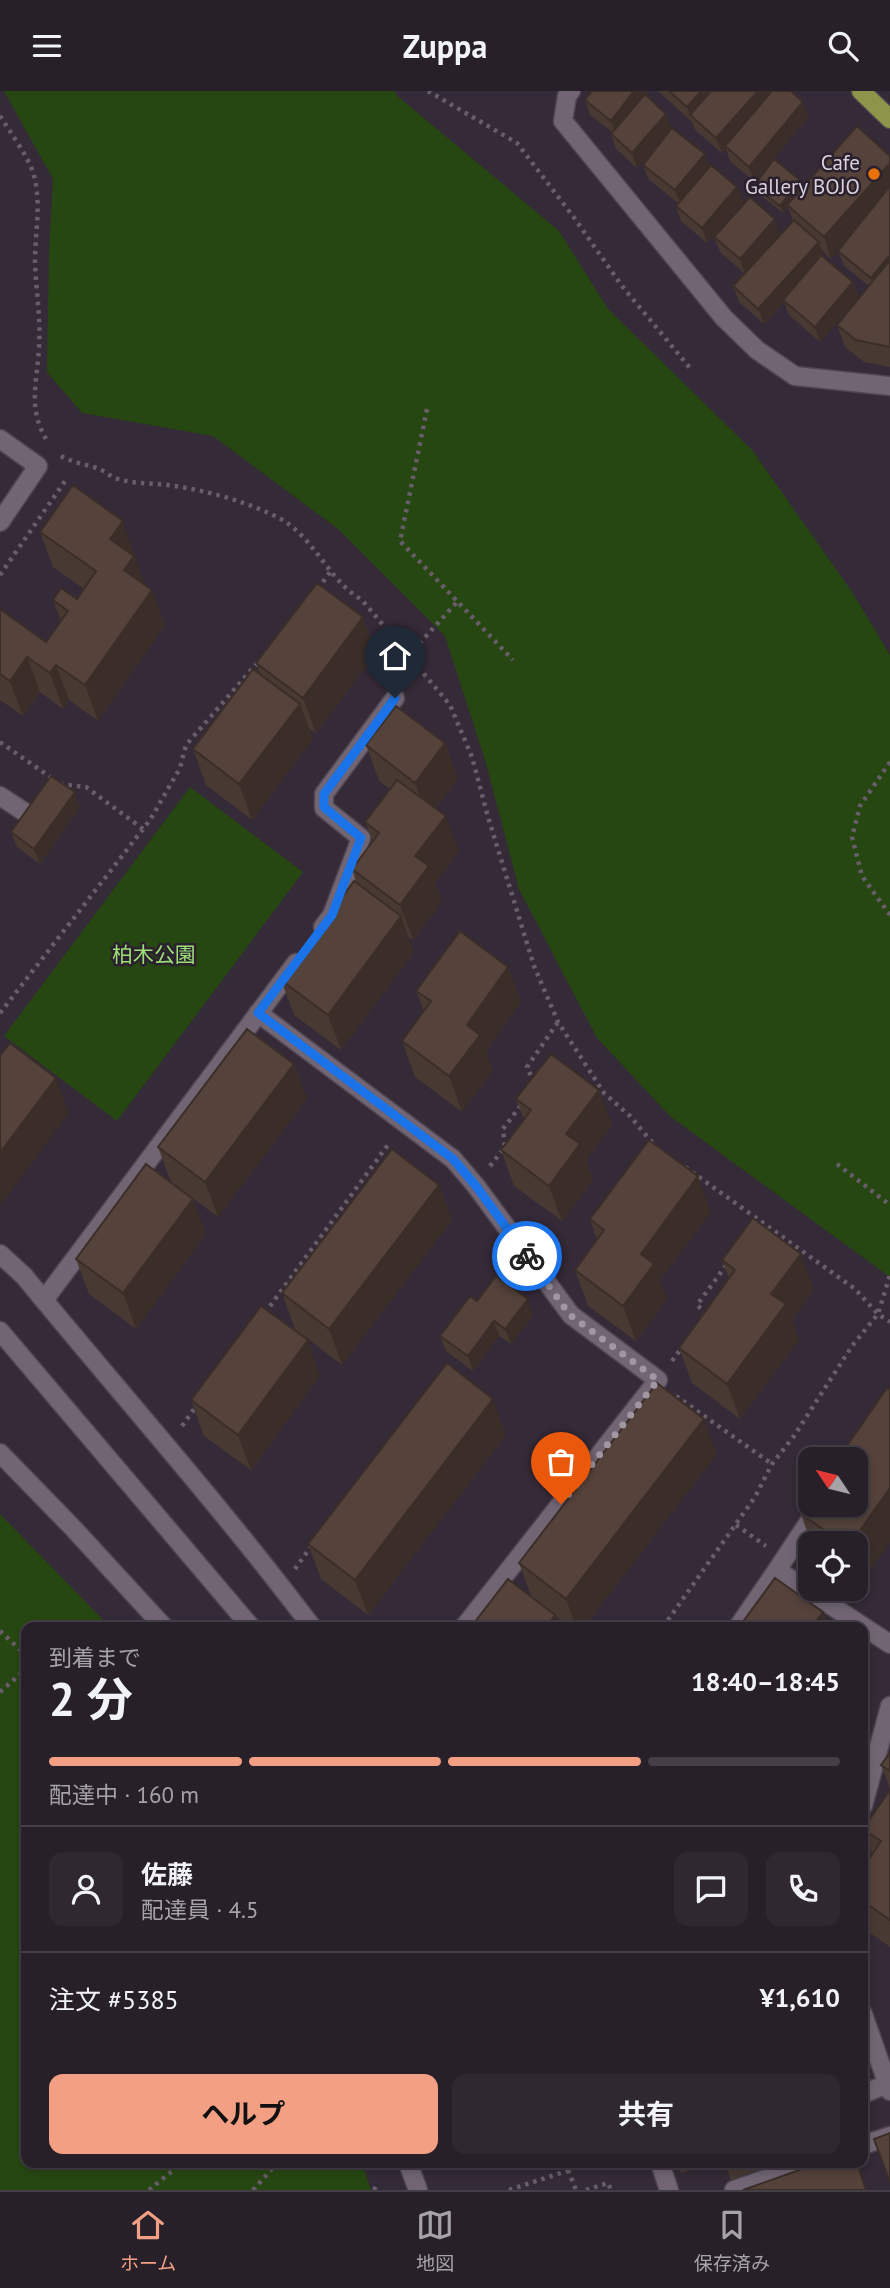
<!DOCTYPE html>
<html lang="ja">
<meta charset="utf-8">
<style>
:root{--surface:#282029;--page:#302831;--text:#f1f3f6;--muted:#a5a3a8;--line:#443e46;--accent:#f39f84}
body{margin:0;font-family:"PT Sans","Noto Sans JP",sans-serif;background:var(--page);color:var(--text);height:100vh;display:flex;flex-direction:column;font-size:26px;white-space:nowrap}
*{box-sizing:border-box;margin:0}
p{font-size:23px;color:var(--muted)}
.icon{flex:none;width:38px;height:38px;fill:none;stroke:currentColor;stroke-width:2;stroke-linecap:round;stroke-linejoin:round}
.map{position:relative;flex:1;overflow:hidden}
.details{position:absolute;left:21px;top:1531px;width:847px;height:546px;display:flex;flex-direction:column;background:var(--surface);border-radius:14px;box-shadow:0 4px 10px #0003,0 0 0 2px var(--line)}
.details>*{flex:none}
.needle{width:46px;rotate:305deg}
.buttons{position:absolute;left:798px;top:1356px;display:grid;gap:14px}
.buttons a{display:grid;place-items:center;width:70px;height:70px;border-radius:14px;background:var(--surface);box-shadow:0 4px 10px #0003,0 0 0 2px var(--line);font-size:35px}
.pin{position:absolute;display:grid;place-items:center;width:60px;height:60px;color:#fff;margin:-72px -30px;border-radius:50% 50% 50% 0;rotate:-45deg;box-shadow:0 0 7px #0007}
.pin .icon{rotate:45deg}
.courier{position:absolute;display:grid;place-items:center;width:70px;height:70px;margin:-35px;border:5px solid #1a73e8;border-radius:50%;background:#fff;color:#222;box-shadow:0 2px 9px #0007}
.summary em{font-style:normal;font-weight:700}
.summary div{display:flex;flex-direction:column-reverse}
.summary{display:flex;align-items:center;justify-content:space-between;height:119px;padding:0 28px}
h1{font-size:46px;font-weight:700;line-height:52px}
.bar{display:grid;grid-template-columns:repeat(4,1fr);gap:10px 7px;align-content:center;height:84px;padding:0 28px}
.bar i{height:9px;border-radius:5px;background:var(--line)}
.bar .on{background:var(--accent)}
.bar p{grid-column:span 4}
.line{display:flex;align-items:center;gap:18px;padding:0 28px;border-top:2px solid var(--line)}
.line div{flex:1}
.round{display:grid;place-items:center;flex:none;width:74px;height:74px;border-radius:14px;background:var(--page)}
.primary-button{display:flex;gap:14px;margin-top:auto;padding:14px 28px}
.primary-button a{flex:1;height:80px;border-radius:14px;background:var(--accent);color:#111;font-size:28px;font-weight:700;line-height:80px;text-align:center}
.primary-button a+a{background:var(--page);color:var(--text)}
header{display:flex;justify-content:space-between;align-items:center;height:91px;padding:0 28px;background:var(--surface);font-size:32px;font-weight:700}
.tab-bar{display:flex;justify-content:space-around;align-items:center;height:98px;border-top:2px solid var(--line);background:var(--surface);font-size:19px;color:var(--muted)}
.tab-bar a{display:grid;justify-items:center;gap:4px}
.tab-bar .on{color:var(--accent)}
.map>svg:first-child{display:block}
.green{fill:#274712}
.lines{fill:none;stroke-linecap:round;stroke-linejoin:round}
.minor-casing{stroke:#4d454f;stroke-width:21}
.major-casing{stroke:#4d454f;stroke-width:21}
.path{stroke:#685e6a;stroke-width:4.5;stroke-dasharray:3.5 5;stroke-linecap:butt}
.minor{stroke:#716573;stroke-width:18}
.major{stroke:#8e954a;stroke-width:18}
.wall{fill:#483933}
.shaded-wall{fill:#3b2e29}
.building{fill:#54423b;stroke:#3b2e29;stroke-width:2}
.done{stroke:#a097a1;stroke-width:7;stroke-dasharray:0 12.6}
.route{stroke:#1a73e8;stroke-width:9}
.food-dot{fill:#e8710a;stroke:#2b202d;stroke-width:2.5}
.labels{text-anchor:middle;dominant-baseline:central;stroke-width:5;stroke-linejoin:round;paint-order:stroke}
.poi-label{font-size:21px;fill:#d9d2da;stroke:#2b202d;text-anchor:end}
.park-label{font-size:21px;fill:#9cde77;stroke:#2b202d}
</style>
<header><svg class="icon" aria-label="menu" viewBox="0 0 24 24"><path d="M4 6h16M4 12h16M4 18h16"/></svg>Zuppa<svg class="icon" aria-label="search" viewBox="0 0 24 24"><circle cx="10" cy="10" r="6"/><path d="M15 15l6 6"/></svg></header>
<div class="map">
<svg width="890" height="2099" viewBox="0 0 890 2099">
<rect width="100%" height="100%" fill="#352a37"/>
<path class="green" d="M4,0H395L396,4L559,140L608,218L752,359L852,501L890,564V1186L671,1026L597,947L519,798L486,672L445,545L338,438L213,345L82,322L47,281L49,160L53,88Z
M190,696L303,781L117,1030L4,945Z
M0,1423L110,1536H26V2072H362L371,2099H0Z"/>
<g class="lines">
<defs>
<path id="minor" d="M571,0L567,5L563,30L724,227L757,259L795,285L890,295
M0,348L38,375L0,431
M0,705L26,722
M323,836L332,824L361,747L324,717V703L395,607
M258,922L453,1068L476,1095L571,1224L658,1289L464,1536
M0,1163L24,1185C120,1302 221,1415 312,1536
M44,1209L296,872
M0,1240L251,1536
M0,1362L73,1437L164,1536
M777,1479L820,1414
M738,1536L777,1479L890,1553
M863,1715L890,1615
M863,1923L890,2000
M863,2003L887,1993
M863,2054L890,2045
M408,2072L418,2099
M660,2072L669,2099
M734,2099L811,2072"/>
<path id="major" d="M861,0L890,28"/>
</defs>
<use href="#minor" class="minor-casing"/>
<use href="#major" class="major-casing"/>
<path class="path" d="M428,0L517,52L575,128L622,195L690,277
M0,25C9,39 28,66 33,81C42,111 35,141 35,171C36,200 41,228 39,257C37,292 27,319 48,351
M427,318L400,450L513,569
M61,365C72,372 88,373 101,379C106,381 110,385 115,387C132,393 150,392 168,394C204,399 242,409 275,425C314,443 326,488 362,509L450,614L472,666L488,726L534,875L558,931L604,1002L630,1025L655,1055
M0,484L65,390
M318,498L330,481
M408,565L458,510
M408,589L418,575
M0,651L53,688
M890,671L860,715L852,746L862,785L890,824
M60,693L86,696L143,738
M0,922L150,729L180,677L186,654L259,570
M534,992L527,976L558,931
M837,1073L890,1114
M490,1075L505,1056L503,1038L521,1014
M685,1076L855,1198L878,1223L890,1231
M265,1222L390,1051
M707,1223L697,1214L727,1173
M672,1270L683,1255
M676,1305L772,1373
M182,1335L197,1314
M736,1434L766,1455
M295,1478L312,1454
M663,1536L755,1406L772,1373L794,1345L852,1255L878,1223L890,1184
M0,1540L26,1564
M0,1601L26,1578
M568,2079L576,2099
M149,2099L182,2072
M253,2099L277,2072
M374,2099L376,2095
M509,2099L573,2078L571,2072
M586,2099L608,2092L611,2099"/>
<use href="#minor" class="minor"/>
<use href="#major" class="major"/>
</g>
<path class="wall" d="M592,0H646L648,4L647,6L666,23L672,38L637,77L616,58L611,43L612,41L590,24L585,9Z
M658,0H791L803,11L809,26L754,91L730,70L726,58L722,62L695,39L692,31Z
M705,63L709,76L737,96L743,111L707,152L681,130L676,115L678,112L649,89L643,74Z
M890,65V276L864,271L845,256L837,234L869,195L844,175L838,160L841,157L831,168L821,158L824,166L853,191L859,206L820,251L789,224L784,211L764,233L739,211L733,195L745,183L720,161L714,146L780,143L763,162L793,130L788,116L783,122L757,102L754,95L803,96Z
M40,441L136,466L135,467L144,493L165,534L98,630L69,609L63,618L40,601L23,625L0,609V518L46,551L61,530L53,509L77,508L84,498L53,476Z
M363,526L376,562L316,642L308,637L313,648L252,729L206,694L193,658L260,583L256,572Z
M445,652L458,688L436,717L459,760L435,792L442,811L413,849L408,846L414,861L341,959L294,924L281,889L357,793L352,778L373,751L365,731L390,698L379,690L366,654Z
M80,716L40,773L17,756L11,741Z
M508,876L521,911L486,960L493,980L462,1021L415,986L402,950L424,920L416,900Z
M294,973L307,1008L218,1126L171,1091L158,1056Z
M599,999L612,1034L586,1069L593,1089L562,1130L514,1095L501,1059L524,1029L516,1008Z
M439,1094L452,1129L342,1274L295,1238L282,1202Z
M193,1108L206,1143L136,1238L89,1203L76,1168Z
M711,1121L660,1189L667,1208L636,1250L588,1215L575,1179L597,1149L590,1128Z
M722,1169L814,1198L792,1229L799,1249L740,1328L692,1292L679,1257L729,1188Z
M477,1210L533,1224L511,1253L499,1245L473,1280L446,1260L440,1245Z
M320,1285L251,1379L204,1345L191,1309Z
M506,1344L368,1524L321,1488L308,1453Z
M717,1363L584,1536H570L556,1526L560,1536H471L532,1507L519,1472Z
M856,1414L862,1492L856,1488V1452H811L801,1423Z
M890,1662V1698L881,1674Z
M890,1699V1856L863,1837V1777L872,1763L863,1738Z
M677,2072H708L681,2082Z
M725,2072H776L731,2089Z"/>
<path class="shaded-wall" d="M634,0H646L648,4L616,45L611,30Z
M701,0H721L690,24L687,16Z
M758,0H774L725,55L726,58L722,62L716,47Z
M803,11L809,26L754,91L749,76Z
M666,23L672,38L637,77L632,62Z
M705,63L710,78L681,114L675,99Z
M890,72V102L831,168L824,146Z
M800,89L803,96L783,122L780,115Z
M737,96L743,111L707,152L702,137Z
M775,128L780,143L745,183L740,168Z
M819,151L824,166L783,209L784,211L764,233L758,218Z
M890,164V186L877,202L871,187Z
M853,191L859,206L820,251L815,236Z
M123,430L147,501L137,514L110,448Z
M152,499L165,534L98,630L85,594Z
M363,526L376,562L316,642L303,607Z
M27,566L40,601L23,625L10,590Z
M56,574L69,609L63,618L50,582Z
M300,613L313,648L252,729L239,693Z
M445,652L458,688L428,727L415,692Z
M75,701L80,716L40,773L34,758Z
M446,725L459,760L435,792L442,811L413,849L400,814L415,765Z
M401,825L414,861L341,959L328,924Z
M508,876L521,911L486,960L493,980L462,1021L449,985L467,934Z
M294,973L307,1008L218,1126L205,1091Z
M56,987L69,1022L0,1115V1062Z
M599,999L612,1034L586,1069L593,1089L562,1130L549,1095L566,1043Z
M698,1085L711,1121L660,1189L667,1208L636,1250L623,1215L641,1163Z
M439,1094L452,1129L342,1274L329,1238Z
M193,1108L206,1143L136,1238L123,1202Z
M801,1163L814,1198L792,1229L799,1249L740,1328L727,1293L771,1203Z
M528,1208L533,1224L511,1253L505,1238Z
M494,1230L499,1245L473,1280L468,1265Z
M308,1249L320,1285L251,1379L238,1344Z
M493,1308L506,1344L368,1524L355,1489Z
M704,1328L717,1363L584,1536H576L566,1508Z
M890,1397V1451L862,1492L856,1475V1452H851Z
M823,1521L828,1536H812Z
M555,1524L560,1536H546Z"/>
<path class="building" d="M592,0H634L611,30L585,9Z
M669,0H701L687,16Z
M711,0H758L716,47L690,24Z
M772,0H791L803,11L749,76L725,55Z
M645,3L666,23L632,62L611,43Z
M857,35L890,65V72L824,146L787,114Z
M672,37L705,63L675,99L643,74Z
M774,68L800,89L780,115L754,95Z
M711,74L737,96L702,137L676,115Z
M890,95V164L871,187L838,160Z
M750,106L775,128L740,168L714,146Z
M794,129L819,151L758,218L733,195Z
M821,164L853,191L815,236L783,209Z
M889,170L890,171V256L856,249L837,234Z
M73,394L123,430L110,448L134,465L124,479L152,499L85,594L56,574L50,582L27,566L10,590L0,583V518L46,551L68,520L53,509L61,497L77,508L96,480L40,441Z
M317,492L363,526L303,607L256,572Z
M253,578L300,613L239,693L193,658Z
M396,615L445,652L415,692L366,654Z
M51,685L75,701L34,758L11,741Z
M397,689L446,725L415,765L429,775L400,814L352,778L379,742L365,731Z
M354,790L401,825L328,924L281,889Z
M460,840L508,876L467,934L480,944L449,985L402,950L431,910L416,900Z
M247,938L294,973L205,1091L158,1056Z
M10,952L56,987L0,1062V965Z
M551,963L599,999L566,1043L580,1053L549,1095L501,1059L531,1019L516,1008Z
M649,1049L698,1085L641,1163L654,1173L623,1215L575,1179L604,1139L590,1128Z
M392,1058L439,1094L329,1238L282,1202Z
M146,1073L193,1108L123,1202L76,1168Z
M753,1127L801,1163L771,1203L786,1213L727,1293L679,1257L735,1179L722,1169Z
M496,1185L528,1208L505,1238L494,1230L468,1265L440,1245L470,1205L477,1210Z
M261,1215L308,1249L238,1344L191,1309Z
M447,1272L493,1308L355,1489L308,1453Z
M657,1292L704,1328L566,1508L519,1472Z
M887,1297L890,1299V1397L851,1452H843L801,1423L810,1409V1414H856V1368H838Z
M775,1487L823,1521L812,1536H739Z
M508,1488L555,1524L546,1536H471Z
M890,1662V1680L881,1674Z
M890,1699V1829L863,1810V1777L881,1750L863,1738Z
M890,2042V2091L874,2048Z
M819,2072H857L866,2099H743Z"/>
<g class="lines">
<path class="done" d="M527,1165L570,1224L658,1289L561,1413"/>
<path class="route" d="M395,607L324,703V716L361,747L332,824L258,922L453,1068L476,1095L527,1165"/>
</g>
<circle class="food-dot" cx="874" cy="83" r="7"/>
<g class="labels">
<g class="poi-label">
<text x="860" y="71">Cafe<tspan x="860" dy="24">Gallery BOJO</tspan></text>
</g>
<g class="park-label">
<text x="154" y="863">柏木公園</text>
</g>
</g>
</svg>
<div class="buttons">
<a><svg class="needle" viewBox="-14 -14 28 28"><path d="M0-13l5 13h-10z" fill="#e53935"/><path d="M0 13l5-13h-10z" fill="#a5a3a8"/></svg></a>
<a><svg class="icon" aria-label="locate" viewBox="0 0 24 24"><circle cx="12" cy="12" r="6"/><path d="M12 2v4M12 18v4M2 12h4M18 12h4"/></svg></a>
</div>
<div class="pin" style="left:561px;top:1413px;background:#ea580c"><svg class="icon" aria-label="bag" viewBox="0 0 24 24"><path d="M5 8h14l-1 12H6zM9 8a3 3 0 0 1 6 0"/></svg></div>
<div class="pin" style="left:395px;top:607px;background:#1f2937"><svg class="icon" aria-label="home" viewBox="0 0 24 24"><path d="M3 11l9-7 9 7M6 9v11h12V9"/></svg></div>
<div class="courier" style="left:527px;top:1165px"><svg class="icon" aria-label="bike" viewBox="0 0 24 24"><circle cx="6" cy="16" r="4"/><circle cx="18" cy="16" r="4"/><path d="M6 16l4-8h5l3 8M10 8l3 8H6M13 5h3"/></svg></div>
<section class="details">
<div class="summary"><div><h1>2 分</h1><p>到着まで</p></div><em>18:40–18:45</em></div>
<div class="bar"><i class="on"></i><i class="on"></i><i class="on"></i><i></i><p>配達中 · 160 m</p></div>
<div class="line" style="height:126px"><a class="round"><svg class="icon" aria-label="person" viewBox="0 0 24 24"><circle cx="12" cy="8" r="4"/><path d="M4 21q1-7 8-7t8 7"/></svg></a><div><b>佐藤</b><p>配達員 · 4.5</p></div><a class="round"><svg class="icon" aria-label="chat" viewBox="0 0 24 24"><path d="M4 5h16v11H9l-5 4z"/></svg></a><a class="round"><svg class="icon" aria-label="phone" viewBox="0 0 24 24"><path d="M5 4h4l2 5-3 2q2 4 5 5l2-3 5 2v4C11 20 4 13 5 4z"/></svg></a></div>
<div class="line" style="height:91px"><div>注文 #5385</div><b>¥1,610</b></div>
<div class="primary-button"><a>ヘルプ</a><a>共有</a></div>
</section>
</div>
<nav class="tab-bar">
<a class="on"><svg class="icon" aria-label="home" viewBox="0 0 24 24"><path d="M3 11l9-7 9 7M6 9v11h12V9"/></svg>ホーム</a>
<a><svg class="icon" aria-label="map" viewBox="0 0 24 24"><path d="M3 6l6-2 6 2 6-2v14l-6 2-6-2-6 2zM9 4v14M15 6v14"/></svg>地図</a>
<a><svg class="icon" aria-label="saved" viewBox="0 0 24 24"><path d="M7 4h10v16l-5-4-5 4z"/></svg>保存済み</a>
</nav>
